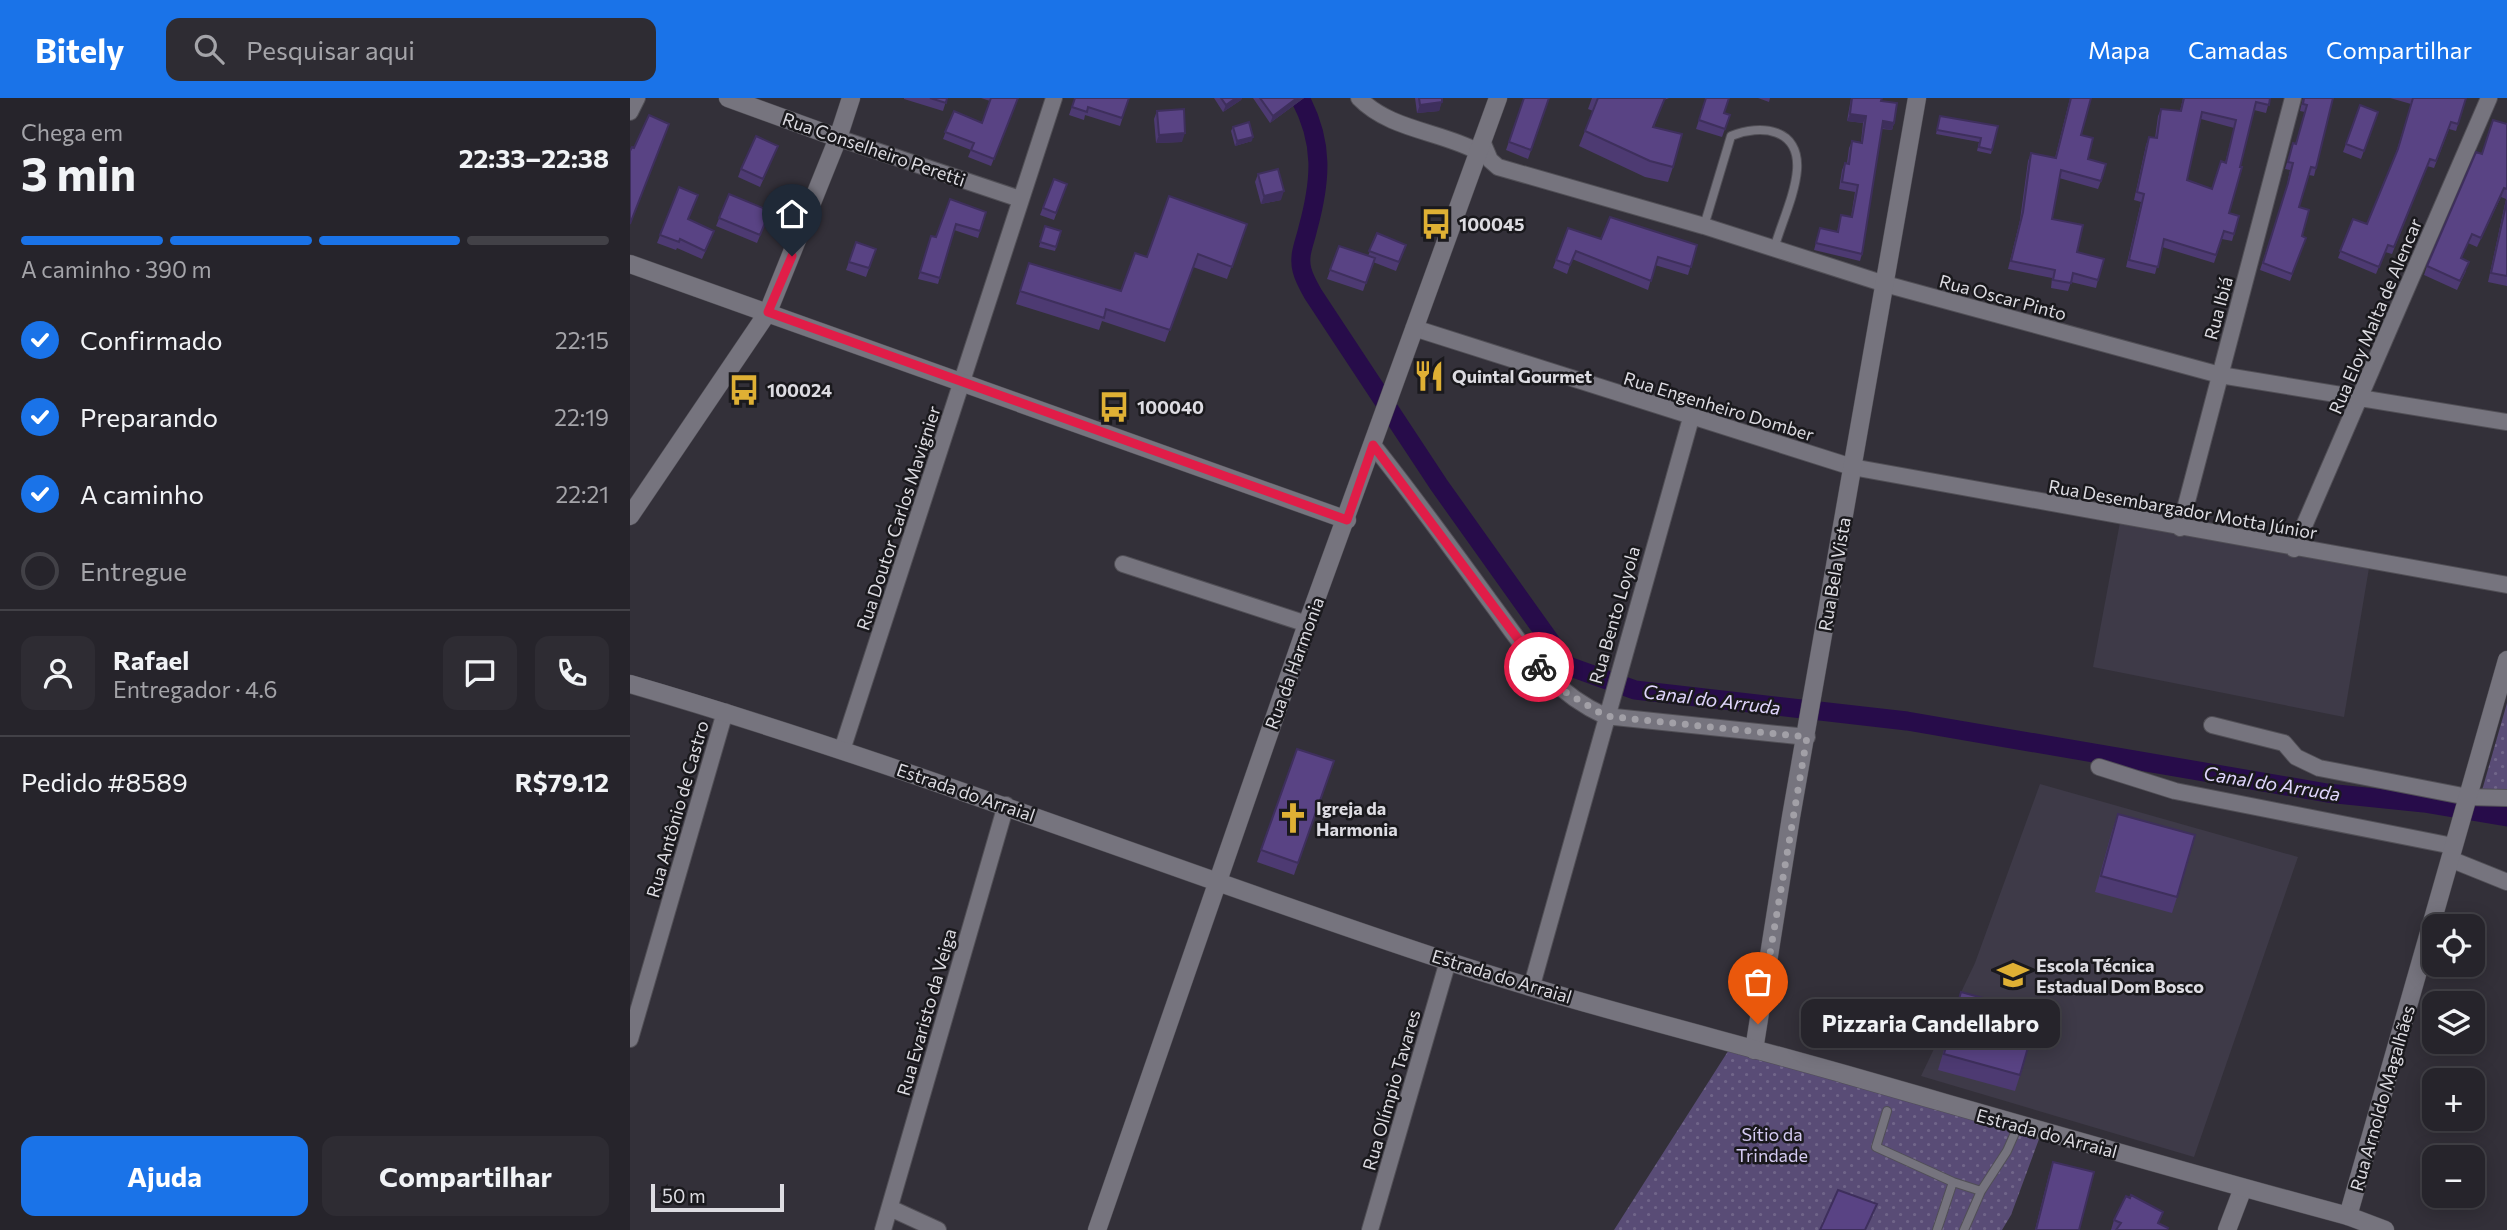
<!DOCTYPE html>
<html lang="pt">
<meta charset="utf-8">
<style>
:root{--surface:#26242b;--page:#2e2c33;--text:#f1f3f6;--muted:#a4a4a9;--line:#424147;--accent:#1a73e8}
body{margin:0;font-family:Commissioner,sans-serif;background:var(--page);color:var(--text);height:100vh;display:flex;flex-direction:column;font-size:26px;white-space:nowrap}
*{box-sizing:border-box;margin:0}
p{font-size:23px;color:var(--muted)}
.icon{flex:none;width:38px;height:38px;fill:none;stroke:currentColor;stroke-width:2;stroke-linecap:round;stroke-linejoin:round}
.map{position:relative;flex:1;overflow:hidden}
.panel{display:flex;flex-direction:column;background:var(--surface);width:630px}
.panel>*{flex:none}
.controls{position:absolute;left:1792px;top:816px;display:grid;gap:14px}
.controls a{display:grid;place-items:center;width:63px;height:63px;border-radius:14px;background:var(--surface);box-shadow:0 4px 18px #0003,0 0 0 2px var(--line);font-size:35px}
.scale{position:absolute;left:21px;bottom:18px;width:133px;box-sizing:border-box;padding-left:7px;border:4px solid #dddce2;border-top:0;font-size:19px;line-height:24px;white-space:nowrap;color:#dddce2;-webkit-text-stroke:5px #1a191d;paint-order:stroke}
.pin{position:absolute;display:grid;place-items:center;width:60px;height:60px;color:#fff;margin:-72px -30px;border-radius:50% 50% 50% 0;rotate:-45deg;box-shadow:0 0 7px #0007}
.pin .icon{rotate:45deg}
.courier{position:absolute;display:grid;place-items:center;width:70px;height:70px;margin:-35px;border:5px solid #e11d48;border-radius:50%;background:#fff;color:#222;box-shadow:0 2px 9px #0007}
.bubble{position:absolute;height:49px;border-radius:14px;background:var(--surface);box-shadow:0 4px 18px #0003,0 0 0 2px var(--line);font-size:23px;font-weight:700;line-height:49px;text-align:center}
.summary em{font-style:normal;font-weight:700}
.summary div{display:flex;flex-direction:column-reverse}
.summary{display:flex;align-items:center;justify-content:space-between;height:119px;padding:0 21px}
h1{font-size:46px;font-weight:700;line-height:52px}
.bar{display:grid;grid-template-columns:repeat(4,1fr);gap:10px 7px;align-content:center;height:84px;padding:0 21px}
.bar i{height:9px;border-radius:5px;background:var(--line)}
.bar .active{background:var(--accent)}
.bar p{grid-column:span 4}
.line{display:flex;align-items:center;gap:18px;padding:0 21px;border-top:2px solid var(--line)}
.line div{flex:1}
.round{display:grid;place-items:center;flex:none;width:74px;height:74px;border-radius:14px;background:var(--page)}
ol{padding:0 21px;list-style:none}
li{display:flex;align-items:center;gap:21px;height:77px}
li p{margin-inline-start:auto}
li .icon{padding:7px;border-radius:50%;background:var(--accent);color:#fff;stroke-width:4}
li:last-child{color:var(--muted)}
li i{width:38px;height:38px;border:4px solid var(--line);border-radius:50%}
.action{display:flex;gap:14px;margin-top:auto;padding:14px 21px}
.action a{flex:1;height:80px;border-radius:14px;background:var(--accent);color:#fff;font-size:28px;font-weight:700;line-height:80px;text-align:center}
.action a+a{background:var(--page);color:var(--text)}
header{display:flex;align-items:center;gap:42px;box-sizing:border-box;height:98px;padding:0 35px;background:var(--accent);color:#fff}
header strong{font-size:33px}
nav{display:flex;gap:38px;margin-inline-start:auto;font-size:24px}
.search{width:490px;height:63px;background:var(--page);display:flex;align-items:center;gap:18px;box-sizing:border-box;padding:0 24px;border-radius:14px;color:var(--muted);font-size:26px}
main{display:flex;flex:1;min-height:0}
.map>svg:first-child{display:block}
.built{fill:#3e3a48}
.park{fill:url(#park-dots)}
.lines{fill:none;stroke-linecap:round;stroke-linejoin:round}
.canal{stroke:#270c4a;stroke-width:19}
.service-casing{stroke:#514f56;stroke-width:10}
.minor-casing{stroke:#514f56;stroke-width:18}
.tertiary-casing{stroke:#514f56;stroke-width:19}
.secondary-casing{stroke:#514f56;stroke-width:19}
.service{stroke:#76747e;stroke-width:8}
.minor{stroke:#76747e;stroke-width:16}
.tertiary{stroke:#76747e;stroke-width:18}
.secondary{stroke:#76747e;stroke-width:18}
.wall{fill:#4d3a72;fill-rule:evenodd}
.shaded-wall{fill:#3e2f5c}
.building{fill:#594384;stroke:#3e2f5c;stroke-width:2;fill-rule:evenodd}
.done{stroke:#a2a0a7;stroke-width:7;stroke-dasharray:0 12.6}
.route{stroke:#e11d48;stroke-width:9}
.labels{text-anchor:middle;dominant-baseline:central;stroke-width:5;stroke-linejoin:round;paint-order:stroke}
.street-label{font-size:18px;fill:#dddce2;stroke:#1a191d}
.poi-label{font-size:18px;font-weight:bold;fill:#dddce2;stroke:#1a191d;text-anchor:start}
.park-label{font-size:18px;fill:#d5cbf2;stroke:#1a191d}
.water-label{font-size:19px;font-style:italic;fill:#e0d6fd;stroke:#1a191d}
</style>
<header>
<strong>Bitely</strong>
<div class="search"><svg class="icon" aria-label="search" viewBox="0 0 24 24"><circle cx="10" cy="10" r="6"/><path d="M15 15l6 6"/></svg>Pesquisar aqui</div>
<nav><a>Mapa</a><a>Camadas</a><a>Compartilhar</a></nav>
</header>
<main>
<section class="panel">
<div class="summary"><div><h1>3 min</h1><p>Chega em</p></div><em>22:33–22:38</em></div>
<div class="bar"><i class="active"></i><i class="active"></i><i class="active"></i><i></i><p>A caminho · 390 m</p></div>
<ol>
<li><svg class="icon" aria-label="check" viewBox="0 0 24 24"><path d="M5 12l5 5 9-10"/></svg>Confirmado<p>22:15</p></li>
<li><svg class="icon" aria-label="check" viewBox="0 0 24 24"><path d="M5 12l5 5 9-10"/></svg>Preparando<p>22:19</p></li>
<li><svg class="icon" aria-label="check" viewBox="0 0 24 24"><path d="M5 12l5 5 9-10"/></svg>A caminho<p>22:21</p></li>
<li><i></i>Entregue</li>
</ol>
<div class="line" style="height:126px"><a class="round"><svg class="icon" aria-label="person" viewBox="0 0 24 24"><circle cx="12" cy="8" r="4"/><path d="M4 21q1-7 8-7t8 7"/></svg></a><div><b>Rafael</b><p>Entregador · 4.6</p></div><a class="round"><svg class="icon" aria-label="chat" viewBox="0 0 24 24"><path d="M4 5h16v11H9l-5 4z"/></svg></a><a class="round"><svg class="icon" aria-label="phone" viewBox="0 0 24 24"><path d="M5 4h4l2 5-3 2q2 4 5 5l2-3 5 2v4C11 20 4 13 5 4z"/></svg></a></div>
<div class="line" style="height:91px"><div>Pedido #8589</div><b>R$79.12</b></div>
<div class="action"><a>Ajuda</a><a>Compartilhar</a></div>
</section>
<div class="map">
<svg width="1877" height="1132" viewBox="0 0 1877 1132">
<defs>
<pattern id="park-dots" width="8" height="8" patternUnits="userSpaceOnUse" patternTransform="scale(1.75)"><rect width="8" height="8" fill="#594c76"/><path d="M2 2h.1M6 6h.1" fill="none" stroke="#706589" stroke-width="1.8" stroke-linecap="round"/></pattern>
</defs>
<rect width="100%" height="100%" fill="#333039"/>
<path class="built" d="M1491,419L1740,464L1714,619L1463,569Z
M1410,686L1668,759L1564,1059L1291,978L1345,865Z"/>
<path class="park" d="M1877,605V701L1851,696Z
M1102,947L1412,1033L1381,1117L1372,1132H984Z"/>
<g class="lines">
<path class="canal" d="M670,0C694,45 691,82 678,130C675,144 668,157 672,172C674,180 679,189 683,196L809,387L938,568L1005,592L1277,623L1697,695L1794,705L1877,719"/>
<defs>
<path id="service" d="M1074,128L1101,38C1131,26 1170,30 1167,72C1165,97 1151,126 1144,151
M1257,1013L1246,1049L1323,1084L1351,1093
M1307,1132L1323,1084
M1334,1132L1351,1093L1377,1053L1388,1028"/>
<path id="minor" d="M729,0C760,32 810,33 849,54
M0,14L7,0
M208,40L390,101
M852,43L860,62L868,69L1074,128L1255,186L1590,277L1877,324
M784,230L1222,369L1877,487
M743,347C783,397 821,450 859,502C895,550 918,592 975,618L1177,639
M1550,430L1663,0
M1664,451L1859,0
M493,466L677,526
M1582,627L1654,645L1666,659L1689,670L1838,699L1877,700
M212,652L424,0
M1469,669L1545,693L1823,748
M1820,761L1877,784
M902,887L1061,320
M0,941L95,614
M260,1110L308,1132
M253,1132L376,707
M740,1132L818,863"/>
<path id="tertiary" d="M98,0L208,40
M0,166L717,422
M0,418L138,214L208,40L221,0
M1124,952L1161,719L1287,0
M1718,1118L1877,562
M1597,1132L1613,1090"/>
<path id="secondary" d="M0,586C275,666 541,772 814,862C945,905 1080,938 1214,976C1382,1024 1550,1073 1718,1118L1755,1132
M467,1132L677,526L868,0"/>
</defs>
<use href="#service" class="service-casing"/>
<use href="#minor" class="minor-casing"/>
<use href="#tertiary" class="tertiary-casing"/>
<use href="#secondary" class="secondary-casing"/>
<use href="#service" class="service"/>
<use href="#minor" class="minor"/>
<use href="#tertiary" class="tertiary"/>
<use href="#secondary" class="secondary"/>
</g>
<path class="wall" d="M274,0H317L313,13L274,1Z
M351,0H388L361,68L338,59L341,52L313,41L324,13L352,25L360,3Z
M445,0H499L490,28L455,17L454,22L439,17Z
M584,0H612L611,2L593,14Z
M623,0H674L640,25Z
M785,0H812L809,13L787,15Z
M894,0H919L898,61L876,52Z
M962,0H1039L1034,2L1024,29L1043,69L1038,84L1015,79L949,48L963,13L958,11Z
M1076,0L1094,15L1100,17L1092,39L1066,31Z
M1128,0H1140L1139,4Z
M1221,0L1251,3L1264,25L1262,32L1252,31L1232,156L1230,163L1184,152L1190,130L1207,134L1211,117L1221,119L1225,94L1209,91L1212,72L1215,65H1217L1219,50L1222,43L1231,44L1233,25L1217,23Z
M1440,0H1461L1451,37L1458,61L1471,83L1468,91L1429,80L1422,121L1468,182L1466,190L1441,184L1438,193L1421,190L1422,180L1378,171L1390,122L1398,63L1401,55L1425,60Z
M1553,0H1640L1636,15L1624,12L1599,115L1604,136L1602,143L1592,141L1584,165L1532,149L1525,176L1496,169L1511,104L1504,102L1516,47L1519,39L1525,40L1528,18L1531,11L1550,13ZM1571,21L1604,30L1595,65L1582,91L1557,82Z
M1673,0H1703L1686,70L1684,78L1679,77L1669,109L1672,138L1676,140L1660,183L1630,172L1656,92L1660,72L1655,71L1663,45L1666,46L1675,14L1670,13Z
M1760,0H1836L1826,33L1819,31L1804,70L1797,68L1762,156L1755,154L1746,176L1708,160L1723,121L1737,126L1766,55L1781,6Z
M1730,7L1748,14L1731,61L1713,54Z
M527,13L552,44L526,45L524,21Z
M1310,18L1368,28L1361,56L1347,53L1349,44L1306,36Z
M1877,26V188L1858,184L1876,101L1871,99L1847,149L1838,145L1831,160L1836,173L1827,192L1794,177L1797,168L1852,56Z
M603,29L622,43L605,48L601,33Z
M148,48L130,89L108,79L111,71Z
M628,76L651,102L631,106L625,84Z
M424,81L437,86L424,122L410,117Z
M49,89L58,121L81,141L72,161L47,150L46,152L27,145Z
M99,96L140,113L127,145L86,128Z
M320,101L356,114L348,140L324,132L308,186L288,181L301,138L306,139Z
M617,126L597,181L563,169L535,244L472,223L469,232L386,206L399,165L491,193L517,159Z
M415,128L431,133L425,153L409,149Z
M938,130L971,141L1067,147L1058,177L1025,167L1018,192L942,161L937,176L923,170Z
M747,135L776,147L766,173L743,164L733,193L697,181L709,148L738,158Z
M226,144L246,151L236,179L216,172Z
M667,651L704,663L664,777L627,764Z
M1488,716L1547,799L1542,815L1465,794L1482,733Z
M1331,894L1390,977L1385,993L1308,972L1326,911Z
M1423,1064L1449,1132H1405L1419,1076Z
M1484,1122L1529,1126L1537,1132H1481Z"/>
<path class="shaded-wall" d="M606,0H612L611,2L593,14L596,7Z
M667,0H674L640,25L643,18Z
M812,4L809,13L787,15L790,7Z
M1220,16L1236,18L1233,25L1217,23Z
M1253,23L1264,25L1262,32L1251,30Z
M555,35L552,44L526,45L529,37Z
M623,39L622,43L605,48L607,43Z
M1874,90L1871,99L1847,149L1851,140Z
M654,93L651,102L631,106L634,98Z"/>
<path class="building" d="M300,0H317L316,5Z
M361,0H388L364,61L341,52L344,45L315,34L324,13L352,25Z
M445,0H499L492,20L458,9L457,14L442,9Z
M591,0H606L596,7Z
M630,0H667L643,18Z
M789,0H812V4L790,7Z
M894,0H919L901,52L879,44Z
M968,0H1035L1023,29L1052,36L1043,69L1020,63L955,33Z
M1076,0H1099L1094,15L1100,17L1095,31L1069,22Z
M1222,0H1252L1251,3L1267,5L1264,25L1253,23L1232,156L1186,145L1190,130L1208,134L1211,117L1222,119L1228,87L1212,84L1215,65L1219,66L1222,43L1232,45L1236,18L1220,16Z
M1441,0H1461L1451,37L1463,40L1458,61L1476,66L1471,83L1431,72L1422,121L1453,127L1447,154L1474,161L1468,182L1443,175L1441,185L1423,182L1425,172L1381,163L1393,114L1401,55L1426,60Z
M1554,0H1640L1639,7L1626,4L1610,69H1612L1599,115L1609,118L1604,136L1594,133L1586,157L1534,141L1528,169L1499,162L1514,96L1507,94L1519,39L1527,40L1531,11L1551,13ZM1572,14L1606,22L1596,65L1591,63L1582,91L1557,82Z
M1674,0H1703L1686,70L1681,69L1669,109L1679,112L1672,138L1676,140L1662,176L1633,165L1658,85L1663,65L1658,64L1663,45L1666,46L1677,7L1673,6Z
M1783,0H1836L1828,26L1821,24L1806,63L1800,61L1764,149L1758,147L1749,169L1710,153L1723,121L1737,126L1768,51Z
M1730,7L1748,14L1734,53L1716,46Z
M554,11L555,35L529,37L527,13Z
M19,17L39,26L0,126V53L2,49L4,50Z
M1310,18L1368,28L1362,52L1349,49L1351,40L1307,32Z
M1863,22L1877,26V91L1874,90L1851,140L1842,136L1831,160L1839,164L1830,183L1797,168L1846,54L1852,56Z
M619,24L623,39L607,43L603,29Z
M126,38L148,48L133,81L111,71Z
M648,71L654,93L634,98L628,76Z
M424,81L437,86L426,115L413,110Z
M49,89L68,97L58,121L84,133L75,153L50,141L49,144L30,137Z
M99,96L140,113L130,137L89,120Z
M539,98L617,126L602,169L568,156L540,232L476,211L474,220L390,193L399,165L491,193L505,155L517,159Z
M320,101L356,114L350,133L326,126L310,180L290,174L301,138L306,139Z
M1877,102V178L1861,175Z
M980,119L1067,147L1061,169L1028,159L1021,183L946,153L940,167L926,162L938,130L971,141Z
M415,128L431,133L426,149L410,144Z
M747,135L776,147L769,164L739,153Z
M226,144L246,151L239,170L219,164Z
M709,148L745,160L736,185L700,172Z
M667,651L704,663L668,765L631,752Z
M1488,716L1565,737L1547,799L1471,778Z
M1331,894L1408,915L1390,977L1314,956Z
M1423,1064L1464,1074L1449,1132H1406Z
M1208,1092L1247,1106L1235,1132H1190Z
M1501,1097L1533,1114L1528,1125L1538,1130L1537,1132H1486L1491,1125L1484,1122L1496,1098L1500,1100Z"/>
<g class="lines">
<path class="done" d="M909,569L924,587L975,618L1177,639L1128,926"/>
<path class="route" d="M162,158L138,214L717,422L743,347L909,569"/>
</g>
<defs>
<symbol id="bus-bare" viewBox="-9 -9 18 18"><path d="M-5-6H5V4H4V6H2V4H-2V6H-4V4H-5ZM-3.5-4V0h7V-4ZM-3.5 1.2v1.5H-2V1.2ZM2 1.2v1.5H3.5V1.2Z" fill="#dfb034" stroke="#1a191d" stroke-width="2.5" paint-order="stroke"/></symbol>
<symbol id="restaurant-bare" viewBox="-9 -9 18 18"><path d="M-5-6h1v4h1v-4h1v4h1v-4h1v5L-1.5 .5V6h-2V.5L-5-1ZM5-6V6H3V1.5H1.5Q1.5-4 5-6Z" fill="#dfb034" stroke="#1a191d" stroke-width="2.5" paint-order="stroke"/></symbol>
<symbol id="church-bare" viewBox="-9 -9 18 18"><path d="M-1.2-6h2.4v3.5h3.3v2.4h-3.3V6h-2.4V-.1h-3.3v-2.4h3.3Z" fill="#dfb034" stroke="#1a191d" stroke-width="2.5" paint-order="stroke"/></symbol>
<symbol id="school-bare" viewBox="-9 -9 18 18"><path d="M0-5L7-2L0 1L-7-2ZM-4 1L0 2.5L4 1V4Q0 6-4 4Z" fill="#dfb034" stroke="#1a191d" stroke-width="2.5" paint-order="stroke"/></symbol>
</defs>
<g fill-rule="evenodd">
<use href="#bus-bare" x="784" y="104" width="44" height="44"/>
<use href="#restaurant-bare" x="777" y="256" width="44" height="44"/>
<use href="#bus-bare" x="92" y="270" width="44" height="44"/>
<use href="#bus-bare" x="462" y="287" width="44" height="44"/>
<use href="#church-bare" x="641" y="698" width="44" height="44"/>
<use href="#school-bare" x="1361" y="855" width="44" height="44"/>
</g>
<g class="labels">
<g class="street-label">
<text transform="translate(244 51) rotate(19)">Rua Conselheiro Peretti</text>
<text transform="translate(1373 199) rotate(15)">Rua Oscar Pinto</text>
<text transform="translate(1588 210) rotate(-75)">Rua Ibiá</text>
<text transform="translate(1745 218) rotate(-67)">Rua Eloy Malta de Alencar</text>
<text transform="translate(1089 308) rotate(17)">Rua Engenheiro Domber</text>
<text transform="translate(1553 411) rotate(10)">Rua Desembargador Motta Júnior</text>
<text transform="translate(268 420) rotate(-72)">Rua Doutor Carlos Mavignier</text>
<text transform="translate(1204 476) rotate(-80)">Rua Bela Vista</text>
<text transform="translate(984 517) rotate(-74)">Rua Bento Loyola</text>
<text transform="translate(664 565) rotate(-70)">Rua da Harmonia</text>
<text transform="translate(336 694) rotate(19)">Estrada do Arraial</text>
<text transform="translate(47 711) rotate(-74)">Rua Antônio de Castro</text>
<text transform="translate(872 878) rotate(17)">Estrada do Arraial</text>
<text transform="translate(296 914) rotate(-74)">Rua Evaristo da Veiga</text>
<text transform="translate(761 992) rotate(-74)">Rua Olímpio Tavares</text>
<text transform="translate(1752 1000) rotate(-74)">Rua Arnoldo Magalhães</text>
<text transform="translate(1417 1035) rotate(15)">Estrada do Arraial</text>
</g>
<g class="poi-label">
<text x="829" y="126">100045</text>
<text x="822" y="278">Quintal Gourmet</text>
<text x="137" y="292">100024</text>
<text x="507" y="309">100040</text>
<text x="686" y="710">Igreja da<tspan x="686" dy="21">Harmonia</tspan></text>
<text x="1406" y="867">Escola Técnica<tspan x="1406" dy="21">Estadual Dom Bosco</tspan></text>
</g>
<g class="park-label">
<text x="1142" y="1036">Sítio da<tspan x="1142" dy="21">Trindade</tspan></text>
</g>
<g class="water-label">
<text transform="translate(1082 601) rotate(7)">Canal do Arruda</text>
<text transform="translate(1642 685) rotate(9)">Canal do Arruda</text>
</g>
</g>
</svg>
<div class="controls">
<a><svg class="icon" aria-label="locate" viewBox="0 0 24 24"><circle cx="12" cy="12" r="6"/><path d="M12 2v4M12 18v4M2 12h4M18 12h4"/></svg></a>
<a><svg class="icon" aria-label="layers" viewBox="0 0 24 24"><path d="M12 4l9 5-9 5-9-5zM3 14l9 5 9-5"/></svg></a>
<a>+</a>
<a>−</a>
</div>
<div class="scale">50 m</div>
<div class="pin" style="left:1128px;top:926px;background:#ea580c"><svg class="icon" aria-label="bag" viewBox="0 0 24 24"><path d="M5 8h14l-1 12H6zM9 8a3 3 0 0 1 6 0"/></svg></div>
<div class="pin" style="left:162px;top:158px;background:#1f2937"><svg class="icon" aria-label="home" viewBox="0 0 24 24"><path d="M3 11l9-7 9 7M6 9v11h12V9"/></svg></div>
<div class="courier" style="left:909px;top:569px"><svg class="icon" aria-label="bike" viewBox="0 0 24 24"><circle cx="6" cy="16" r="4"/><circle cx="18" cy="16" r="4"/><path d="M6 16l4-8h5l3 8M10 8l3 8H6M13 5h3"/></svg></div>
<div class="bubble" style="left:1171px;top:901px;width:259px">Pizzaria Candellabro</div>
</div>
</main>
